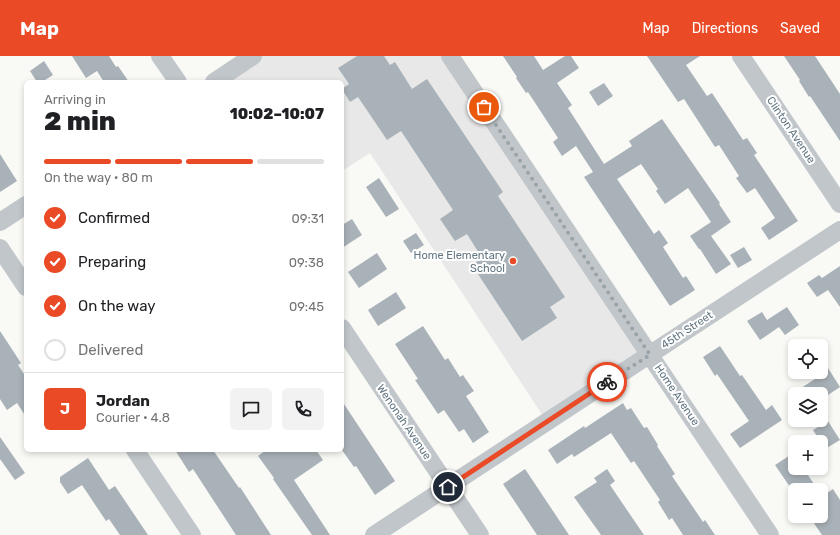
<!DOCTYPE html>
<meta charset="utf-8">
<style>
:root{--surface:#fff;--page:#f2f2f2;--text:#202124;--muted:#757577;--line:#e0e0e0;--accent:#ea4a25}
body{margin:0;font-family:Rubik,sans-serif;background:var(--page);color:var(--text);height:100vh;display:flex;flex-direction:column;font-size:15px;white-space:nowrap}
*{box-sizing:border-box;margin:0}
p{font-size:13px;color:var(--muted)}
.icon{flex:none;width:22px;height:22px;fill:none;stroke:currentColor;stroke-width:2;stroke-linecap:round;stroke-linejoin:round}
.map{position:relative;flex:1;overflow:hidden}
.side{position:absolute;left:24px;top:24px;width:320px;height:372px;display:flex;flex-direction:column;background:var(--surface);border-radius:6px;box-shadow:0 2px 6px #0003}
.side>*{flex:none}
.buttons{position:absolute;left:788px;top:283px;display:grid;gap:8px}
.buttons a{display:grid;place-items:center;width:40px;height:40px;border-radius:6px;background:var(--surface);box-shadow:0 2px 6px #0003;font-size:20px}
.pin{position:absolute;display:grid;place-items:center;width:34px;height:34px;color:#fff;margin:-17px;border:2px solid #fff;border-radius:50%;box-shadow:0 1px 4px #0007}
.courier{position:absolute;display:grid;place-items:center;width:40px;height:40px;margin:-20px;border:3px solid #ea4a25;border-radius:50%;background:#fff;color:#222;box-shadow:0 1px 5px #0007}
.headline em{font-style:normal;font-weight:800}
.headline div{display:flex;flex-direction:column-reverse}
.headline{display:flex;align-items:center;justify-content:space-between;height:68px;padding:0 20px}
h1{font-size:26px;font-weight:800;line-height:30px}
.bar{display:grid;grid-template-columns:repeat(4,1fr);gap:6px 4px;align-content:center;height:48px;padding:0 20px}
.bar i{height:5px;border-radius:3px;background:var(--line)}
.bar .current{background:var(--accent)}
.bar p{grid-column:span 4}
.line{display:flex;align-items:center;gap:10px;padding:0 20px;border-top:1px solid var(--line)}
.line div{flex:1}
.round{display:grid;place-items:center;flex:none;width:42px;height:42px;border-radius:6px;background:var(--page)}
ol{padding:0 20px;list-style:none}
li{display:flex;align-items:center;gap:12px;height:44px}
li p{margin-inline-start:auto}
li .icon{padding:4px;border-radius:50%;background:var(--accent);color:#fff;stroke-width:4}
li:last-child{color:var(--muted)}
li i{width:22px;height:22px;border:2px solid var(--line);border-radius:50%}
header{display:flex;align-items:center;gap:24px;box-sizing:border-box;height:56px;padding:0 20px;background:var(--accent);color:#fff}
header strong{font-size:19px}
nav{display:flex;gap:22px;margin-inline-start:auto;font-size:14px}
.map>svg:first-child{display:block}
.built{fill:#e7e8e7}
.building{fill:#a9b2b8}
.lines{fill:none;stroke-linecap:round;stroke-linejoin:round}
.minor{stroke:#c1c6ca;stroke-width:18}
.done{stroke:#98a4ab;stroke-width:4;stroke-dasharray:0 7.2}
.route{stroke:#ea4a25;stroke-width:5}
.poi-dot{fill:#ea4a25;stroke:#fff;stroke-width:1.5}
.labels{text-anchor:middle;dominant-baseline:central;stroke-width:4;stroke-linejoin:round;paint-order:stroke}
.street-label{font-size:11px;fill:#637682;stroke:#fff}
.poi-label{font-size:11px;fill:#637682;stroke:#fff;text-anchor:end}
</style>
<header>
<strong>Map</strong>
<nav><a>Map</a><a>Directions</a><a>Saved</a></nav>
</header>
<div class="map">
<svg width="840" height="479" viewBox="0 0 840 479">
<rect width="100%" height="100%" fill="#f9f9f6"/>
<path class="built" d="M260,0H449L643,295L543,360L370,97L342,115V26H221Z"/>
<path class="building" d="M72,0H109L116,11L118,10L129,26H104L97,15L86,22Z
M357,0H384L390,9L395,6L412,33L427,23L503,136L498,140L565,241L550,251L557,262L522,285L472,209L482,202L467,178L455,185L440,163L453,154L401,75L387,84L358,41L350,46L342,33L349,28L338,12Z
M503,0H534L543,14L565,0H571L579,12L557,27L572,49L568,52L604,108L632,90L629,85L662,63L720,147L719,148L731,166L711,180L731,208L716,218L700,193H699L690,180L711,166L688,132L665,148L656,135L658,133L641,108L617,123L654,178L659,174L668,187L663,191L683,222L686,220L695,234L670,250L584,121L593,116L576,90L562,100L553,86L558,82L528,36L526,37L516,22L517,21Z
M647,0H700L686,9L707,40L712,37L743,84L747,82L757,97L754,99L798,165L769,184L761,172L775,162L755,132L747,137L736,122L739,120L719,89L715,91L684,43L678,46Z
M784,0H815L840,38V85L810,40L809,41L799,25L800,24Z
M44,5L53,19L42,26H37L30,15Z
M604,27L613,40L598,50L589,36Z
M0,98L17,125L0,136Z
M379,122L399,153L386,161L366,131Z
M352,163L362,179L342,192V169Z
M416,177L424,189L411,197L403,185Z
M744,191L752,204L738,212L730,199Z
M377,197L387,213L359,232L348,216Z
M840,210V251L828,234L817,241L807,227L819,219L822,222Z
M396,236L406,252L378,270L368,254Z
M787,251L799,269L785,279L779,271L760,284L747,265L762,256L767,264Z
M423,270L445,304L448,302L460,321L463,319L474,335L466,340L489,376L473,387L464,373L459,376L444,354L438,358L415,324L418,323L395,288Z
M0,275L21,307L18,309L26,321V361L17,347L7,354L0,343Z
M720,290L740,320L742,319L766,354L772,349L782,364L740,392L730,378L749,365L717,318L715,320L703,301Z
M821,301L840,331L825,341L823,338H792L821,319Z
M342,345L395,425L375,439L356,410L354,411L342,394Z
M623,347L627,354L631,352L644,372L647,371L658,389L657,390L675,418L672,420L703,466L705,464L715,479H683L672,462L669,464L658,446L660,444L634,405L631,407L611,377L574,401L572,398L557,408L548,394L584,370L585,372Z
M828,365L840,384L825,393L813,374Z
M0,381L25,417L15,424L0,403Z
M175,394H213L239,432L240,431L271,479H236L193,413L189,416Z
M266,394H316L323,404L294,424L330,479H312L273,423L274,422L258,400Z
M795,396V412H819L808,419L818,434H792L775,409Z
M88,402L109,434L115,430L148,479H120L109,463L106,465L82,429L68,438L60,426V421Z
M525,413L569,479H537L503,428Z
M607,413L615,425L610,429L644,479H601L574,441L597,426L594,422Z
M833,433L840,444V479H822L809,460H821V441Z"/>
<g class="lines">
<path class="minor" d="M160,0L178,26
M450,0L770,479
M741,0L840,148
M214,26L253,0
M0,166L26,149
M0,192L26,231
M342,272L480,479
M135,394L192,479
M374,479L840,174"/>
</g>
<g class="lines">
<path class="done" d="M484,51L650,299L607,326"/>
<path class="route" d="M448,431L607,326"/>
</g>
<circle class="poi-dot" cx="513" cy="205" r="4"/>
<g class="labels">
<g class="street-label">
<text transform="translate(791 74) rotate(56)">Clinton Avenue</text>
<text transform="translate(687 274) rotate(-33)">45th Street</text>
<text transform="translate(677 339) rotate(56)">Home Avenue</text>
<text transform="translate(404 366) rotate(56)">Wenonah Avenue</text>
</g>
<g class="poi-label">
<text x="505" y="199">Home Elementary<tspan x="505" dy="13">School</tspan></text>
</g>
</g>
</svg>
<div class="buttons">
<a><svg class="icon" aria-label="locate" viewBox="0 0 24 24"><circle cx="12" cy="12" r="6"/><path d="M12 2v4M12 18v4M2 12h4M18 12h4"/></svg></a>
<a><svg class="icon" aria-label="layers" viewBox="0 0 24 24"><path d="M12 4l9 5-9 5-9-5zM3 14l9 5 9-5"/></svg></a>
<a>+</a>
<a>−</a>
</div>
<div class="pin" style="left:484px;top:51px;background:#ea580c"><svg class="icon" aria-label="bag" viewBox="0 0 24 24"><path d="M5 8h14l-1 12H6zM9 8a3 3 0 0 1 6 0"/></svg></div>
<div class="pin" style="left:448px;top:431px;background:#1f2937"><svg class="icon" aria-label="home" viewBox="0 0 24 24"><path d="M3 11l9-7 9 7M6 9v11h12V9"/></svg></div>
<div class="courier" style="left:607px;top:326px"><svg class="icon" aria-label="bike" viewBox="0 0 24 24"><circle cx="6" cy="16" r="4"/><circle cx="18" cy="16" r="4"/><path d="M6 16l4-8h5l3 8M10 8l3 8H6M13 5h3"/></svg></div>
<section class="side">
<div class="headline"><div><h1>2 min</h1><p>Arriving in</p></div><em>10:02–10:07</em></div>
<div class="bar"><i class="current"></i><i class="current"></i><i class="current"></i><i></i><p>On the way · 80 m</p></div>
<ol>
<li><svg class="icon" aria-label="check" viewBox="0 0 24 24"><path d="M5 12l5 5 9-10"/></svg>Confirmed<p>09:31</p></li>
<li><svg class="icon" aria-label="check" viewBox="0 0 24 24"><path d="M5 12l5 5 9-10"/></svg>Preparing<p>09:38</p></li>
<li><svg class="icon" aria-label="check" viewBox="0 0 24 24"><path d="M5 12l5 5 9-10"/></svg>On the way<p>09:45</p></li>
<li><i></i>Delivered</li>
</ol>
<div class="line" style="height:72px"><b class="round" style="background:var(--accent);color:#fff">J</b><div><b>Jordan</b><p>Courier · 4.8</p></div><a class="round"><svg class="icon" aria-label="chat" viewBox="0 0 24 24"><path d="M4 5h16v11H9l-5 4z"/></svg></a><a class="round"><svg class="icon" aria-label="phone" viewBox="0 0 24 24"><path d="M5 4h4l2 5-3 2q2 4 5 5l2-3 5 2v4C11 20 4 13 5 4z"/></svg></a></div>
</section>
</div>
